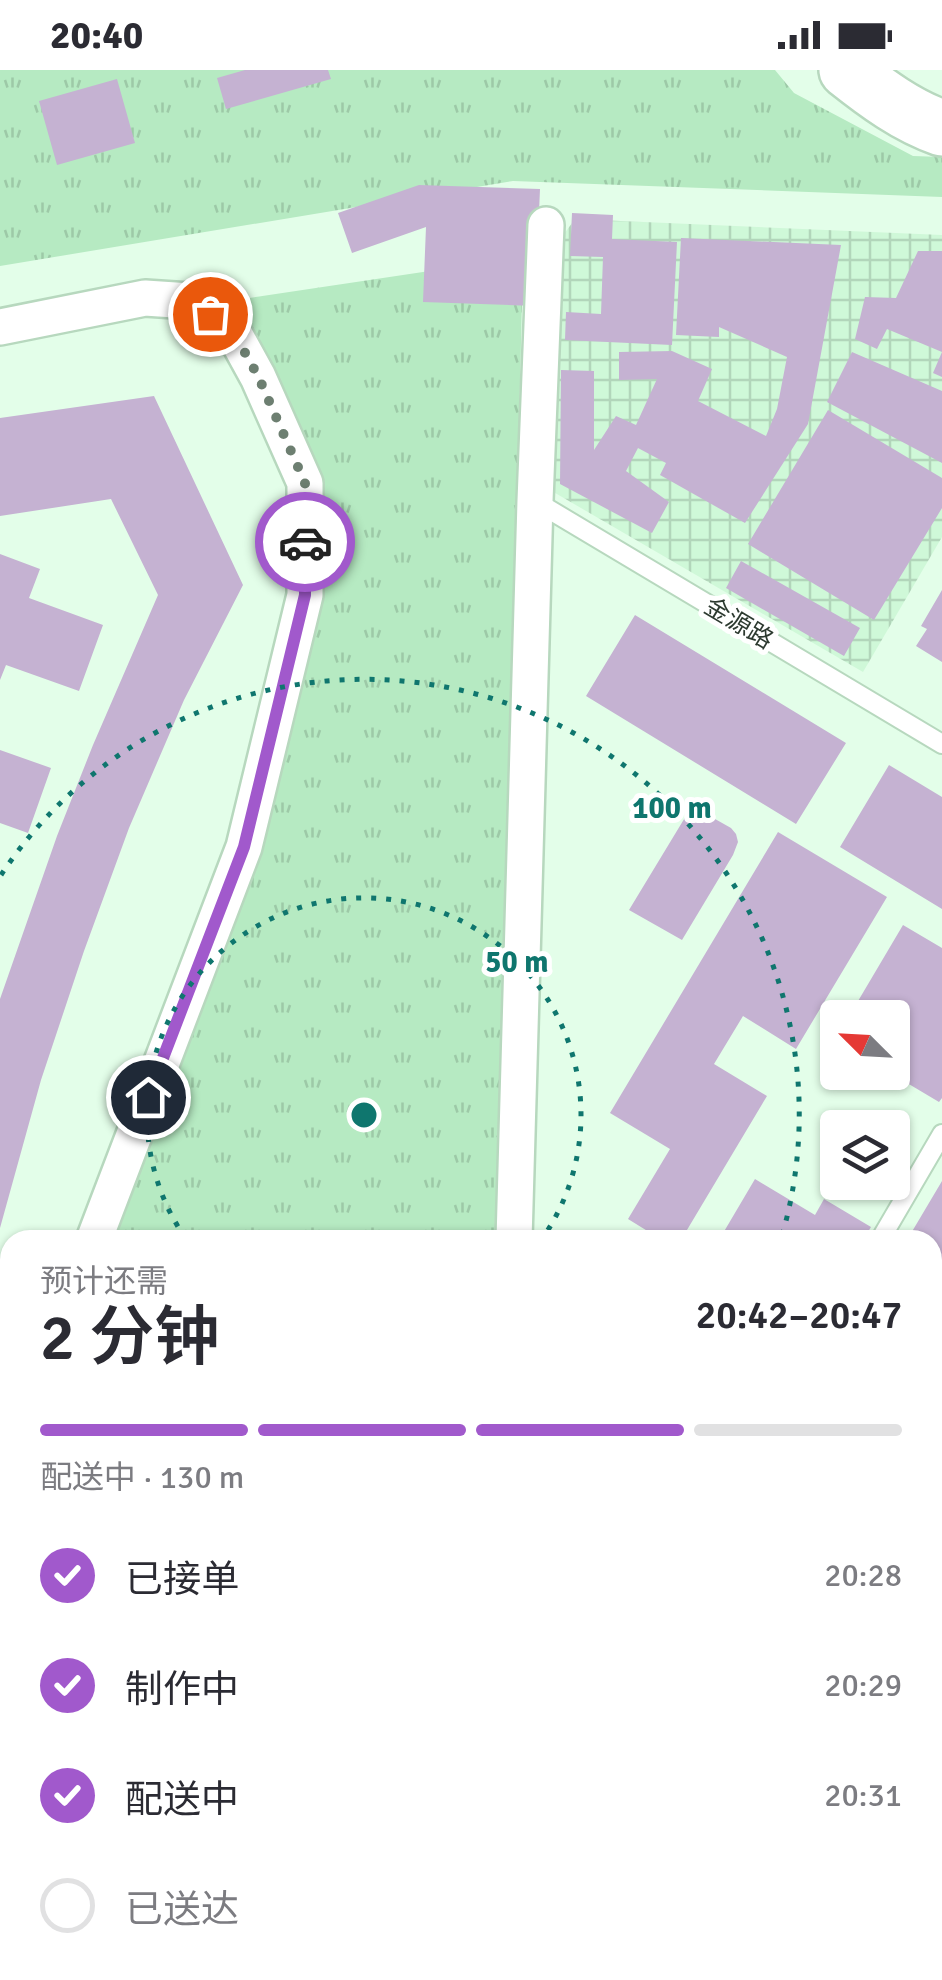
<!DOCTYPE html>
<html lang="zh">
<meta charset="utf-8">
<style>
:root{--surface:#fff;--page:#f2f2f3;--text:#2b2b33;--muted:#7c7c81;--line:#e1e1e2;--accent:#a159cc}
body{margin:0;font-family:Signika,"Noto Sans SC",sans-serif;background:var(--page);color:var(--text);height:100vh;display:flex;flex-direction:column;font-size:38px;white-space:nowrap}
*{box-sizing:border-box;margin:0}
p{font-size:32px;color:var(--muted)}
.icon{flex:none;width:55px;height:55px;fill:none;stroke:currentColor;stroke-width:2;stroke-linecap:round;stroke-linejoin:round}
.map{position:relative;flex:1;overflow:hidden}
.sheet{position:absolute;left:0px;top:1160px;width:942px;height:750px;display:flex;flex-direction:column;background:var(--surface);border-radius:30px 30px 0 0;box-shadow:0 2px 8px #0004}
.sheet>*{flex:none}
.needle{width:65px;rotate:294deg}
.tools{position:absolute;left:820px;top:930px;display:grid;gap:20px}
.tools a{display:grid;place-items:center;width:90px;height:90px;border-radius:10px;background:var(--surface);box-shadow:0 2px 8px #0004;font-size:50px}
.pin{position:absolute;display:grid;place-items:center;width:85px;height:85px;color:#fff;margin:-42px;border:5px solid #fff;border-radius:50%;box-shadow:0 2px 10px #0007}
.courier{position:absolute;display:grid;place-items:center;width:100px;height:100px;margin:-50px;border:8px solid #a159cc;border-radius:50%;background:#fff;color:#222;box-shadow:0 2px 12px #0007}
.head em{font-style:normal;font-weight:600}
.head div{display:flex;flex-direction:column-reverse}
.head{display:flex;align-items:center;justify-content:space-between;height:170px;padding:0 40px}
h1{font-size:65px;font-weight:600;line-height:75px}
.bar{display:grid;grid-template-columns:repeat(4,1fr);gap:15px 10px;align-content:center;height:120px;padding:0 40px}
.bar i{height:12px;border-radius:8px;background:var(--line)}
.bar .current{background:var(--accent)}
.bar p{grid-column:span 4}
ol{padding:0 40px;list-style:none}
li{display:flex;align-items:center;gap:30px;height:110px}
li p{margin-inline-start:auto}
li .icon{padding:10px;border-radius:50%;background:var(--accent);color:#fff;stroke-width:4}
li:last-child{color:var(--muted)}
li i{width:55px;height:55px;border:5px solid var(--line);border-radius:50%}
.status{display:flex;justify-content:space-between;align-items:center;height:70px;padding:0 50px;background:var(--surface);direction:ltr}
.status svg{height:28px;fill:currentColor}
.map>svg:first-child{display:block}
.industrial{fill:url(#industrial-grid)}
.grass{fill:url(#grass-tufts)}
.building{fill:#c5b2d2}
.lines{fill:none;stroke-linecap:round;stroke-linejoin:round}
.lane-casing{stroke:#b7d8be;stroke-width:22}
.street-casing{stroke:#b7d8be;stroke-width:40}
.highway-casing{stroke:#b7d8be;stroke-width:60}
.lane{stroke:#fff;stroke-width:18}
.street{stroke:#fff;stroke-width:35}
.highway{stroke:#fff;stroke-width:55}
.done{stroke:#6d7f71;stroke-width:10;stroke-dasharray:0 18}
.route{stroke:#a159cc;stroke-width:12}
.ring{fill:none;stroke:#0f766e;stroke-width:5;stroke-dasharray:5 10}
.labels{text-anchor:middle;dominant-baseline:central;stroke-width:10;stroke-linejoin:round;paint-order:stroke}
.street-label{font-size:25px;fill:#2d3a30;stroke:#fff}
.centre{fill:#0f766e;stroke:#fff;stroke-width:5}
.ring-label{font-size:30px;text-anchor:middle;font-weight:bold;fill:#0f766e;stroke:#fff;stroke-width:10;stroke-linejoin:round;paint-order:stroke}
</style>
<div class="status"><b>20:40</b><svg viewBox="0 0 49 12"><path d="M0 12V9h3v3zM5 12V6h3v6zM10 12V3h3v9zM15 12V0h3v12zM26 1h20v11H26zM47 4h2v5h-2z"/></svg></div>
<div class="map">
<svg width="942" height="1910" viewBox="0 0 942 1910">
<defs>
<pattern id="industrial-grid" width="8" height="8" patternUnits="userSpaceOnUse" patternTransform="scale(2.5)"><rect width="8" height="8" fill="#cff8d8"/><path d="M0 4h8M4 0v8" fill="none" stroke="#b2d5ba"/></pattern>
<pattern id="grass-tufts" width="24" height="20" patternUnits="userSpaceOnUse" patternTransform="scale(2.5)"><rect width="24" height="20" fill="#b6eac2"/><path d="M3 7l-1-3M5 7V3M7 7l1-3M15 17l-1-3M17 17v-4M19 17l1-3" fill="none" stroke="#9dc9a7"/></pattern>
</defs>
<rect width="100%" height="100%" fill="#e3fee9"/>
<path class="industrial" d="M575,149L942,165V467L863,602L550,420L564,164Z"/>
<path class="grass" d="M0,0H775L794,23L913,86L942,87V127L513,111L0,196Z
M523,187L500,1170H111L260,782L320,411L203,235Z
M10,1883V1900H483V1910H8Z"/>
<path class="building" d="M245,0H328L331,9L226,39L217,8Z
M117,9L135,73L57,95L39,31Z
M419,115L540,119L535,236L423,232L426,157L352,183L338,143Z
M572,143L613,145L612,169L677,172L672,275L565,270L566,242L601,244L603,187L570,186Z
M681,168L841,175L808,354L745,453L660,405L666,393L638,378L626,401L669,432L652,463L560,414L561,300L594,301V380L616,346L636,355L657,309L619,310V282L672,281L712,299L698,331L766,366L777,339L787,287L719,257V267L676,265Z
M918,181H942V307L933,303L942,282L887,259L877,279L855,269L865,227L896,228Z
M852,282L942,321V393L827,332Z
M154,326L243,515L184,630L129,758L84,881L41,1010L0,1158V929L57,766L93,675L158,525L111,429L0,446V348Z
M828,340L942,408V438L874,550L748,474Z
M0,484L40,499L29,528L103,555L79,621L6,595L0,610Z
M741,491L860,558L844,586L726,518Z
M942,520V592L916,576L927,559L921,556Z
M635,545L846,673L796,754L586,626Z
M0,680L51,698L28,763L0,753Z
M889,695L942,727V839L840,777Z
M692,736L731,758L736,764L738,772L733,785L682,870L629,840Z
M778,762L887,827L796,979L743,946L714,994L767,1026L681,1170H662L628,1149L670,1079L610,1043Z
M903,855L942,878V1028L939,1032L892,1004V948H848Z
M755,1109L815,1145L824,1129L871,1157L863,1170H719Z
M942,1111V1196L932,1190V1170H907Z
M942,1240V1353L932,1347V1256Z
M932,1412L942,1418V1485L932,1479Z
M932,1487L942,1492V1662L932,1678Z
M942,1745V1837L932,1839V1747Z
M540,1900H689L683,1910H535Z"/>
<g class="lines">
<defs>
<path id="lane" d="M535,431L942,674
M880,1170L942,1064
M932,1374L942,1379
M900,1900L917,1910"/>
<path id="street" d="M0,257L145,228L190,231L230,256L258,307L305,413V525L244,777L94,1170
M514,1170L535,431L546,155
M0,1347L10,1346
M0,1888L10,1763
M498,1910V1900"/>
<path id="highway" d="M847,0C876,23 907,46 942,58"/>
</defs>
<use href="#lane" class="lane-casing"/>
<use href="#street" class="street-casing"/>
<use href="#highway" class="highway-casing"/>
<use href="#lane" class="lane"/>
<use href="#street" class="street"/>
<use href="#highway" class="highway"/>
</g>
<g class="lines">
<path class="done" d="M210,244L230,256L258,306L305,413V472"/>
<path class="route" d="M148,1027L244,777L305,525V472"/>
</g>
<g class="ring">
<path d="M186 1169A217 217 0 1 1 542 1169"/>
<path d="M1 805A435 435 0 0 1 781 1169"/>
</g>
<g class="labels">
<g class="street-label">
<text transform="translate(739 553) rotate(31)">金源路</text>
</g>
</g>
<circle cx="364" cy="1045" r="15" class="centre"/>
<g class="ring-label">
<text x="672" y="748">100 m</text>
<text x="517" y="902">50 m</text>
</g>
</svg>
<div class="tools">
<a><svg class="needle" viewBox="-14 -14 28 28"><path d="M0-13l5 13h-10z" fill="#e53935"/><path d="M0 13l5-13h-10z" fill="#7c7c81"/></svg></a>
<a><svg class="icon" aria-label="layers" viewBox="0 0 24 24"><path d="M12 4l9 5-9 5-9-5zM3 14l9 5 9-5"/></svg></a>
</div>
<div class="pin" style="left:210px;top:244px;background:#ea580c"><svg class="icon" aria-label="bag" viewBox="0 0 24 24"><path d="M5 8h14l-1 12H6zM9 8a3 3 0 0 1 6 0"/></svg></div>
<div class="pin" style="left:148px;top:1027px;background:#1f2937"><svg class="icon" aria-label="home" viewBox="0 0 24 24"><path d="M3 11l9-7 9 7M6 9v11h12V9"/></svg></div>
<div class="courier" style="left:305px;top:472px"><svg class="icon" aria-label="car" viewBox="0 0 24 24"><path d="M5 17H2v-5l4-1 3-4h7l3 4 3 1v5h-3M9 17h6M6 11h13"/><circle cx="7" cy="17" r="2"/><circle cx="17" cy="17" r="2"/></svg></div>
<section class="sheet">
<div class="head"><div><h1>2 分钟</h1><p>预计还需</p></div><em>20:42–20:47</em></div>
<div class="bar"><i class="current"></i><i class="current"></i><i class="current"></i><i></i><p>配送中 · 130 m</p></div>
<ol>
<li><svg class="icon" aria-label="check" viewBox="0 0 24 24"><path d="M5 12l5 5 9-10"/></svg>已接单<p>20:28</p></li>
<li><svg class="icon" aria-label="check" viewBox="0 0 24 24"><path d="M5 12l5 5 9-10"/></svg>制作中<p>20:29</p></li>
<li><svg class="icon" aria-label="check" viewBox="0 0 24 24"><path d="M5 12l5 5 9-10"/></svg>配送中<p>20:31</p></li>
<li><i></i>已送达</li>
</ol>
</section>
</div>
